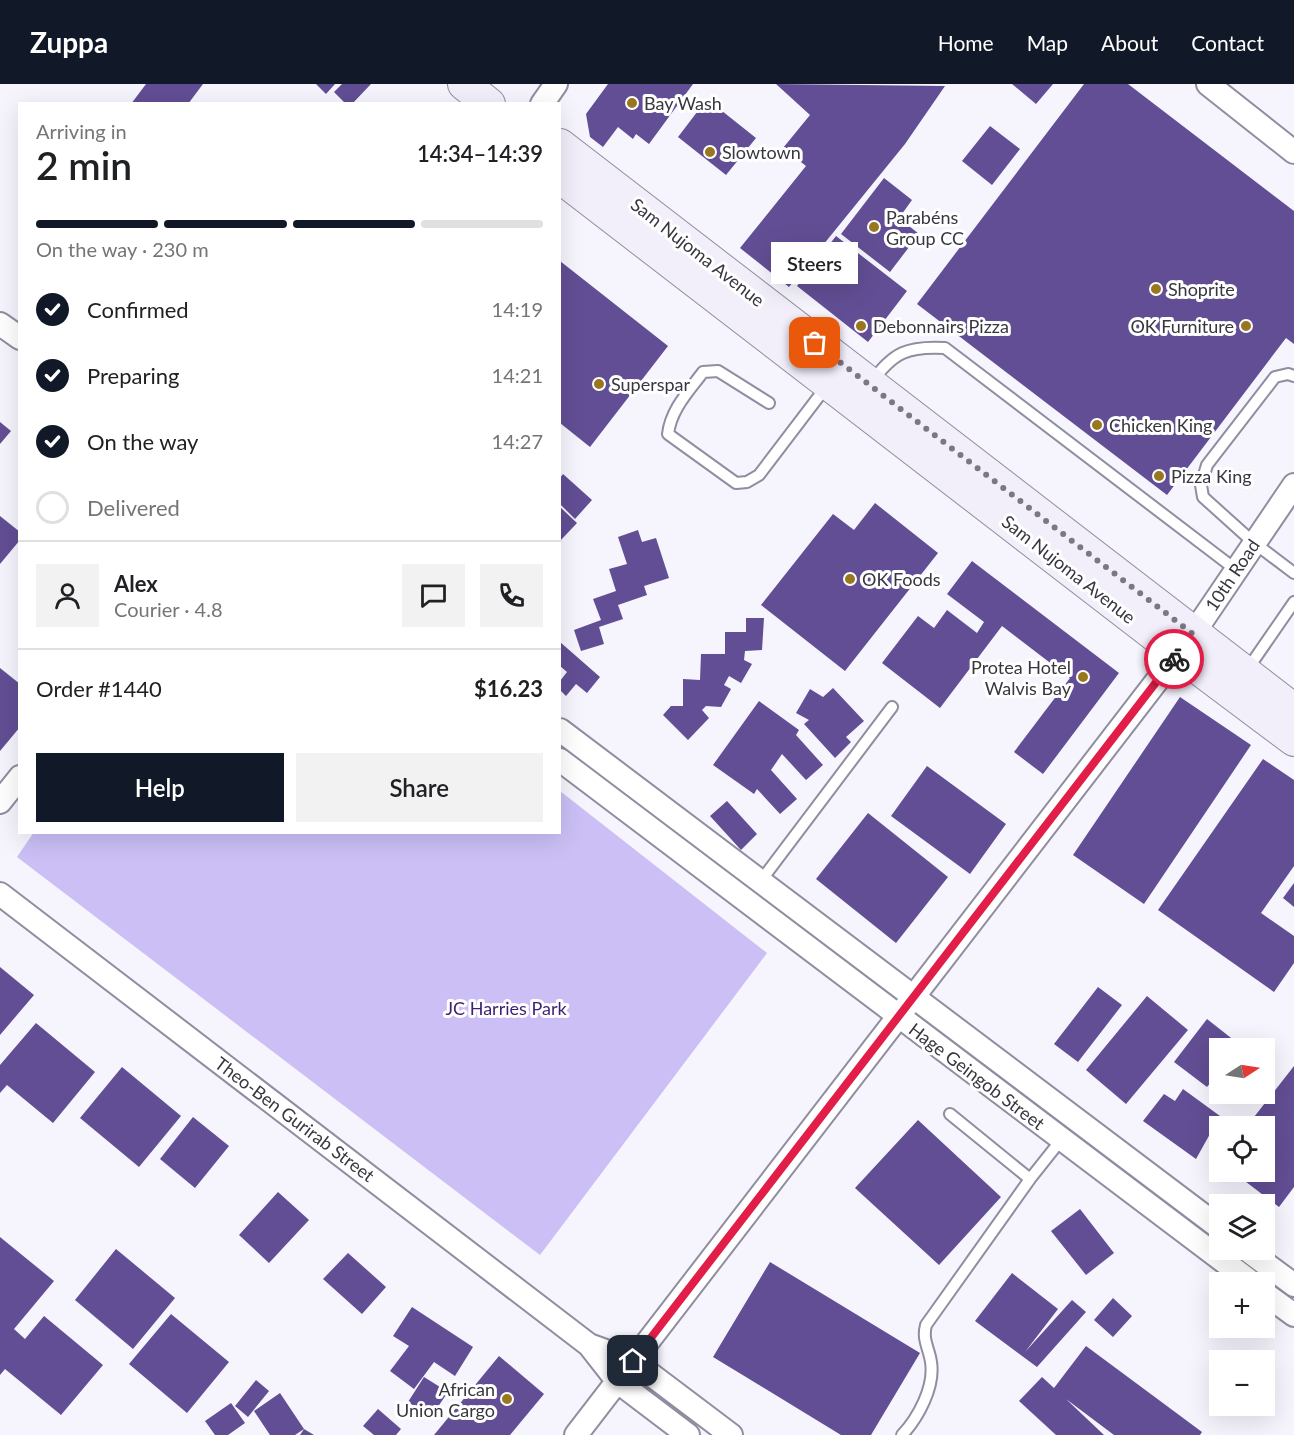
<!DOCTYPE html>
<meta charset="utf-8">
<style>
:root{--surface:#fff;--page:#f2f2f2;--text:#202124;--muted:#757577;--line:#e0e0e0;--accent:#111827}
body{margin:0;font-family:Lato,sans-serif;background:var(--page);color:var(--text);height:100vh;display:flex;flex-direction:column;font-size:22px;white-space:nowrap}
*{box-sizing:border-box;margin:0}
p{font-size:20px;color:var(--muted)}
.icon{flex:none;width:33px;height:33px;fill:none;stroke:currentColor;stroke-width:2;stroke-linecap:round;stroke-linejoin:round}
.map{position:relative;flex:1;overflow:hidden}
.details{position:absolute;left:18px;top:18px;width:543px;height:732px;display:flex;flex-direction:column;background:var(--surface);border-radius:0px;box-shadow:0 6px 24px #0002}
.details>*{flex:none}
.needle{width:39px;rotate:78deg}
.tools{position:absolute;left:1209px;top:954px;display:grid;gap:12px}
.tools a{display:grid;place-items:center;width:66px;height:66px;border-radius:0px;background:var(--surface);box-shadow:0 6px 24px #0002;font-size:30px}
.pin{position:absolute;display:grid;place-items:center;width:51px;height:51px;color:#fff;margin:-26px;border-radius:12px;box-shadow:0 3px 9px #0006}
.courier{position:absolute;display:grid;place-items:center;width:60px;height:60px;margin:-30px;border:4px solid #e11d48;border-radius:50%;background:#fff;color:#222;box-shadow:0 2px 8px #0007}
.bubble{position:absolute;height:42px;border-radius:0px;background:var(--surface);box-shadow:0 6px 24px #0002;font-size:20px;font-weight:600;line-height:42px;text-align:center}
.overview em{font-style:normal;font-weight:600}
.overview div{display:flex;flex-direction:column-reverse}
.overview{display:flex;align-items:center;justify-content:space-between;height:102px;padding:0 18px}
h1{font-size:39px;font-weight:600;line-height:45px}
.bar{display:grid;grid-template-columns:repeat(4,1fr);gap:9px 6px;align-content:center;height:72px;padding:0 18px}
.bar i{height:8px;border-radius:4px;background:var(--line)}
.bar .current{background:var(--accent)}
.bar p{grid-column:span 4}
.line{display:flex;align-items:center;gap:15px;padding:0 18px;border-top:2px solid var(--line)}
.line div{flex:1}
.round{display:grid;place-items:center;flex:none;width:63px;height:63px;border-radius:0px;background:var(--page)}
ol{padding:0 18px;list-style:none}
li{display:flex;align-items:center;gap:18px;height:66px}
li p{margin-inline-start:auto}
li .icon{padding:6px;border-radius:50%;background:var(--accent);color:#fff;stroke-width:4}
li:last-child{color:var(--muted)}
li i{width:33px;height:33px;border:3px solid var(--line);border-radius:50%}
.primary-button{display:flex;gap:12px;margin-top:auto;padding:12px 18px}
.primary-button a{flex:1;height:69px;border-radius:0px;background:var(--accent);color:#fff;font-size:24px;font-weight:600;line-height:69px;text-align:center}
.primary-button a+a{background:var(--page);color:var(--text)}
header{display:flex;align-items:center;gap:36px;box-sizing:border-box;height:84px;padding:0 30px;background:var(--accent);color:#fff}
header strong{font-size:28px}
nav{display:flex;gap:33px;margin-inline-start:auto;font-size:21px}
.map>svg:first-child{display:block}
.green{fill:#cbbff5}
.building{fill:#624e94}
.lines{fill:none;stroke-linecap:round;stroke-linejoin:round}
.service-casing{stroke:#918da0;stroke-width:14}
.minor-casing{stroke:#918da0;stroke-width:26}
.secondary-casing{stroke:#918da0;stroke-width:34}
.service{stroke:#fff;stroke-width:10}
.minor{stroke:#fff;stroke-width:22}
.secondary{stroke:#f2effb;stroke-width:32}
.done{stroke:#7a7882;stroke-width:6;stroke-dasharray:0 10.8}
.route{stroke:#e11d48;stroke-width:8}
.poi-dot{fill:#997620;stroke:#fff;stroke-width:2}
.labels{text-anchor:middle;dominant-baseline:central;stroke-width:6;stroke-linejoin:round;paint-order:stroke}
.poi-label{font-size:18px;fill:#38363f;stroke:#fff;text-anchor:start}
.street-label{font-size:18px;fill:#38363f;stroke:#fff}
.park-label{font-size:18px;fill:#3f1e76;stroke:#fff}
</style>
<header>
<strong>Zuppa</strong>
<nav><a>Home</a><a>Map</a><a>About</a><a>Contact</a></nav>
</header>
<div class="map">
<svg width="1294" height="1351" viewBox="0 0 1294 1351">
<rect width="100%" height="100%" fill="#f6f4fd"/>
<path class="green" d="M560,707L767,869L540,1171L17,773L34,748H560Z"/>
<path class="building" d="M146,0H203L188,20H131Z
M316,0H335L326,10Z
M342,0H371L352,20H346L334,8Z
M608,0H693L649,60L636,50L633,55L618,43L603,63L590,53L586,30Z
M776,0L945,2L905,60L789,203L740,164L806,82L783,64L810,31Z
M1012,0H1053L1036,20Z
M1084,0H1128L1294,127V260L1286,254L1167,411L917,220Z
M707,15L756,54L726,91L678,53Z
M990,42L1020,65L992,101L962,77Z
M884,94L912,116L899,134L919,150L890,188L841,150Z
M836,152L907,207L868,258L797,202Z
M560,177L668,262L590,363L560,339Z
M0,338L11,347L0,360Z
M563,390L592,416L575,435L560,420V394Z
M875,419L938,469L845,587L761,521L833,430L854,446Z
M560,423L577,439L560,457Z
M0,432L20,448V456L0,480Z
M638,446L642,458L656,454L669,494L644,502L647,511L618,521L623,535L599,543L604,560L581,567L574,546L601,536L593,515L616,507L609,485L627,480L618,453Z
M972,477L1119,589L1043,690L1014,668L1070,594L1002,542L940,624L882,579L918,532L934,544L947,526L977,549L984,538L947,510Z
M746,534H764L762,566L745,567L744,576L752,580L741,599L729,592L724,601L731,605L721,623L706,622L702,626L709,634L688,656L663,631L671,622H683V595L700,596L701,570H725V548H746Z
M560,558L600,593L587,609L576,600L566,612L560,606V597L567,588L560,582Z
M0,584L20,600V643L0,667Z
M833,604L864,637L846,653L851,658L835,674L804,640L809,636L796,629L810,605L823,613Z
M1180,613L1251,661L1144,820L1073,771Z
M759,617L799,646L796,651L823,681L806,696L782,670L771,686L797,715L780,730L757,705L754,710L713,681Z
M1263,675L1294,696V782L1261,829L1294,852V879L1274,908L1158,826Z
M927,682L1006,740L970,790L891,732Z
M727,717L757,750L741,766L710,732Z
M868,729L948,793L896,859L816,795Z
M1294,799V823L1283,814Z
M0,883L34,911L0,951Z
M1098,903L1122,921L1078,978L1054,960Z
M1147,912L1188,946L1126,1020L1086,986Z
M1207,935L1240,961L1237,964H1220V987L1207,1003L1174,978Z
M36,939L95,988L53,1039L7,1001L0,1009V981Z
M1294,982V1103L1279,1123L1233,1088H1264V1042H1247Z
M122,983L181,1032L139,1083L80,1034Z
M1183,1005L1220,1032L1196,1075L1143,1037L1164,1010L1175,1017Z
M193,1033L229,1062L195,1104L160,1075Z
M918,1036L1001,1113L939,1181L855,1104Z
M278,1108L309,1136L269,1179L239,1151Z
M1080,1125L1114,1169L1086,1191L1051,1147Z
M0,1153L54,1197L14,1245L25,1255L44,1232L103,1281L61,1331L5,1285L0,1291Z
M116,1165L175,1214L133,1265L75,1216Z
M348,1169L386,1203L362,1230L323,1195Z
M770,1178L920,1269L871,1351H841L713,1273Z
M1012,1189L1058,1225L1025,1268L1072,1216L1086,1228L1037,1283L975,1237Z
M1113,1214L1132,1232L1113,1253L1094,1236Z
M412,1223L473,1263L455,1292L434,1278L414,1305L390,1287L409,1262L393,1252Z
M171,1230L229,1278L187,1329L129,1280Z
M1086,1262L1202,1348L1200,1351H1114L1066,1315L1104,1351H1056L1019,1317L1042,1293L1054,1304Z
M499,1272L544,1310L510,1351H434Z
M424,1293L448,1308L431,1333L408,1318Z
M256,1296L269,1307L248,1333L235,1322Z
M280,1309L304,1345L314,1351H300L304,1345L295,1351H270L254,1327Z
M231,1319L245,1339L228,1351H215L205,1337Z
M378,1325L401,1345L396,1351H374L363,1342Z"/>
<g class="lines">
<defs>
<path id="service" d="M1294,292L1288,290L1275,293L1207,381L1201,401L1203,413L1253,458L1294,489
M871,299C893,268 908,262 945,264L1235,485
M769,319L718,287L703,288C689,307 671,325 668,350L736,399L747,398L759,391L826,303
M1247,586L1294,518
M760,798L892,623
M950,1030L1030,1095
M902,1351C918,1334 935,1303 931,1278C929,1264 922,1256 926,1241L1030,1095L1061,1056"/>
<path id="minor" d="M1208,0L1294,68
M542,20L556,0
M0,240L20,254
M560,646L1220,1144
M560,676L1251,1198
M0,718L20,693
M0,810L589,1261L618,1298L688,1351
M1247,1166L1294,1201
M1264,1209L1294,1231
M589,1261L633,1277L731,1351
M576,1351L1193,550L1294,401"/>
<path id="secondary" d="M464,0L489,20
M560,61L1294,626
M560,93L1178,569L1294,656"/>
</defs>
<use href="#service" class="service-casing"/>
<use href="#minor" class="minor-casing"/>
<use href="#secondary" class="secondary-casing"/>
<use href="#service" class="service"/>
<use href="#minor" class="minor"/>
<use href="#secondary" class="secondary"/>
</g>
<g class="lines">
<path class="done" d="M815,259L1193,550L1174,575"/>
<path class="route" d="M633,1277L1174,575"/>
</g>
<g class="poi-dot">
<circle cx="632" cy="19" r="6"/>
<circle cx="710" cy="68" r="6"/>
<circle cx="874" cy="143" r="6"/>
<circle cx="1156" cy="205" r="6"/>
<circle cx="861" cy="242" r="6"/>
<circle cx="1246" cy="242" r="6"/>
<circle cx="599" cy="300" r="6"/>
<circle cx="1097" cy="341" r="6"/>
<circle cx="1159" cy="392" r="6"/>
<circle cx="850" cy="495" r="6"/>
<circle cx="1083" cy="593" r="6"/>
<circle cx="507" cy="1315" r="6"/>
</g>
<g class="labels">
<g class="poi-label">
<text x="644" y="19">Bay Wash</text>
<text x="722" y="68">Slowtown</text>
<text x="886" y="133">Parabéns<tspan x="886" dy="21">Group CC</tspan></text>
<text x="1168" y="205">Shoprite</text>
<text x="873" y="242">Debonnairs Pizza</text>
<text x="1234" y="242" text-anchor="end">OK Furniture</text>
<text x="611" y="300">Superspar</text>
<text x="1109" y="341">Chicken King</text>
<text x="1171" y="392">Pizza King</text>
<text x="862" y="495">OK Foods</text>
<text x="1071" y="583" text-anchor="end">Protea Hotel<tspan x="1071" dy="21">Walvis Bay</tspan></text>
<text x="495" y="1305" text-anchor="end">African<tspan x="495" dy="21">Union Cargo</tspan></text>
</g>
<g class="street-label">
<text transform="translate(698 168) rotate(38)">Sam Nujoma Avenue</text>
<text transform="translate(1069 485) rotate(38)">Sam Nujoma Avenue</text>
<text transform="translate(1232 491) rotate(-56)">10th Road</text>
<text transform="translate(977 992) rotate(37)">Hage Geingob Street</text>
<text transform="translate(295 1035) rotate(37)">Theo-Ben Gurirab Street</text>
</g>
<g class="park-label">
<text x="506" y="924">JC Harries Park</text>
</g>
</g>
</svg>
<div class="tools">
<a><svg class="needle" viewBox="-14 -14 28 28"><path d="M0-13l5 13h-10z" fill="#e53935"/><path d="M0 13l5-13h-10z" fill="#757577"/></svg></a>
<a><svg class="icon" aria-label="locate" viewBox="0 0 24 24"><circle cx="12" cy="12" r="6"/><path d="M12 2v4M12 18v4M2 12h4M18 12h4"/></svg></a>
<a><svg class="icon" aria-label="layers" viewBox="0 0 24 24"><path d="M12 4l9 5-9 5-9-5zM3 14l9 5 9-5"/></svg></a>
<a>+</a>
<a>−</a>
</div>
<div class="pin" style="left:815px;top:259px;background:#ea580c"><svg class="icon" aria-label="bag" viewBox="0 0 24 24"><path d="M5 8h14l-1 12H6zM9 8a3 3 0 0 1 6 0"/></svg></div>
<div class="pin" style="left:633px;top:1277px;background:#1f2937"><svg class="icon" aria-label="home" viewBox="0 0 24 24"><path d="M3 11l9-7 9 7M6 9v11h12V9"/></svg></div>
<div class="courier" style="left:1174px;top:575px"><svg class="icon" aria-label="bike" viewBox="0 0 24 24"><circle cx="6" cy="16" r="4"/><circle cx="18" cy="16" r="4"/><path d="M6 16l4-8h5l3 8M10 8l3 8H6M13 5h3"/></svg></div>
<div class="bubble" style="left:771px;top:158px;width:87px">Steers</div>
<section class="details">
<div class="overview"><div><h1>2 min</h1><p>Arriving in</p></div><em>14:34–14:39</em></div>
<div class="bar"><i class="current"></i><i class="current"></i><i class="current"></i><i></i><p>On the way · 230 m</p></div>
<ol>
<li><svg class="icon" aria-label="check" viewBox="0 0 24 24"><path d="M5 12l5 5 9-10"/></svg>Confirmed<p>14:19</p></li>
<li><svg class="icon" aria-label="check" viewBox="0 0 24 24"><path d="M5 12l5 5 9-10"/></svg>Preparing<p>14:21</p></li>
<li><svg class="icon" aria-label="check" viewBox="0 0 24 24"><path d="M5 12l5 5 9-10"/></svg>On the way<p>14:27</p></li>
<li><i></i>Delivered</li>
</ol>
<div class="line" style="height:108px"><a class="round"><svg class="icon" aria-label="person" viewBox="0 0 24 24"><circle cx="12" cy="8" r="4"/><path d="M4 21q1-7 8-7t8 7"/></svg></a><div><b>Alex</b><p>Courier · 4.8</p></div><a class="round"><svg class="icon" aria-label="chat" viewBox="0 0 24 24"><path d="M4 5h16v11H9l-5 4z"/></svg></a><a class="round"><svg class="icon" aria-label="phone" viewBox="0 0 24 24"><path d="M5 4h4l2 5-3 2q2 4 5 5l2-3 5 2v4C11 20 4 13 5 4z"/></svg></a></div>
<div class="line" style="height:78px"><div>Order #1440</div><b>$16.23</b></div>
<div class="primary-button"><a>Help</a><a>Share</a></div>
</section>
</div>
